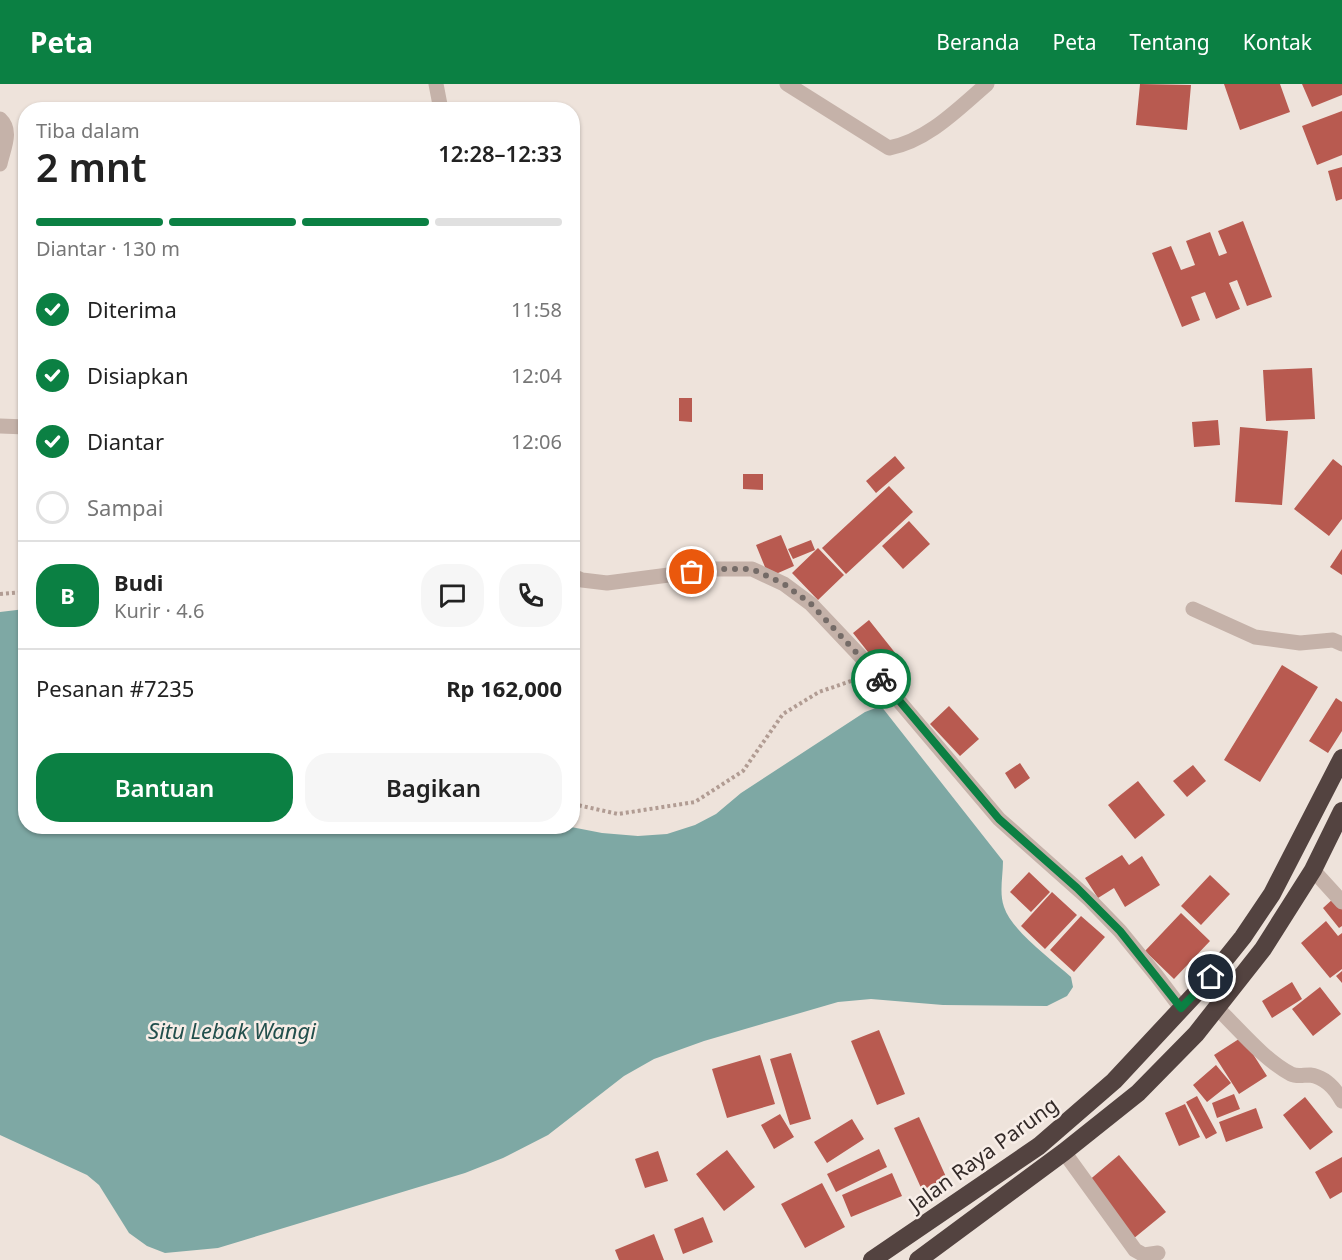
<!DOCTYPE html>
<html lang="id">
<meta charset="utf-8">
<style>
:root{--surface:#fff;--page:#f6f6f6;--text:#222;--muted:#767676;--line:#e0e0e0;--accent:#0b8043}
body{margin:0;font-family:"Noto Sans",sans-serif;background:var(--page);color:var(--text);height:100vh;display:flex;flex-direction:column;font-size:22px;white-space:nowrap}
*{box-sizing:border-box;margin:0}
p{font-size:20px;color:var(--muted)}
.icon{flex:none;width:33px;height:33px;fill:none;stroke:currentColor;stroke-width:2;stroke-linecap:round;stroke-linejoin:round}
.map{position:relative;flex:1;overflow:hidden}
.sheet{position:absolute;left:18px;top:18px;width:562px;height:732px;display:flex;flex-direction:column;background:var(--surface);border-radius:24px;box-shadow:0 2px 4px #0004}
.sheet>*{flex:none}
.pin{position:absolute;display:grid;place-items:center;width:51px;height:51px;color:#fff;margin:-26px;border:3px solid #fff;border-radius:50%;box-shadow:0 2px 6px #0007}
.courier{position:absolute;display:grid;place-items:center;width:60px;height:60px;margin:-30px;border:4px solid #0b8043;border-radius:50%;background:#fff;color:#222;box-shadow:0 2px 8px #0007}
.headline em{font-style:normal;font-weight:600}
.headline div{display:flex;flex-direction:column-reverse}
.headline{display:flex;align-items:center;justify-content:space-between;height:102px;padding:0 18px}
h1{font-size:39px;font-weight:600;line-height:45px}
.bar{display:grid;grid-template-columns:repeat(4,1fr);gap:9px 6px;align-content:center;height:72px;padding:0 18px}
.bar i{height:8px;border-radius:4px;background:var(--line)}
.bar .selected{background:var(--accent)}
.bar p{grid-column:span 4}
.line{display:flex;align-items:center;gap:15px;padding:0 18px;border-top:2px solid var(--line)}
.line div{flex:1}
.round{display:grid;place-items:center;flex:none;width:63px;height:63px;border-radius:24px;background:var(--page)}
ol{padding:0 18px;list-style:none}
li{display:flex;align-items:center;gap:18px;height:66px}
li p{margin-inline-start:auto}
li .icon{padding:6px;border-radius:50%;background:var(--accent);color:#fff;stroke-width:4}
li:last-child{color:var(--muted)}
li i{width:33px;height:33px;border:3px solid var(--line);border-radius:50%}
.cta{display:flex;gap:12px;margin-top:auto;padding:12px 18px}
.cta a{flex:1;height:69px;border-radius:24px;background:var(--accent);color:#fff;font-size:24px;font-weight:600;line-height:69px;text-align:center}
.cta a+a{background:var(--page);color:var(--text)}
header{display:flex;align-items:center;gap:36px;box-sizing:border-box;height:84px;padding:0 30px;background:var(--accent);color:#fff}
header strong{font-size:28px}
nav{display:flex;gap:33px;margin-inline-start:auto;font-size:21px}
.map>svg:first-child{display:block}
.water{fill:#7ea8a4}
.building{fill:#b85a50}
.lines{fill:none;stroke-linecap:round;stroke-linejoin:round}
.path{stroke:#b19c93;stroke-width:4;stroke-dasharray:3 3;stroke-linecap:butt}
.minor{stroke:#c5b2a9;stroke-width:15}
.highway{stroke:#534340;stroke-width:18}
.done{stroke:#746b67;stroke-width:6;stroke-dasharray:0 10.8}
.route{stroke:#0b8043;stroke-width:8}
.labels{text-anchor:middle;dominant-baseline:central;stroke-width:5;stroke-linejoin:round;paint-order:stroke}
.street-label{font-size:21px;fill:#332a28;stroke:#f7ede7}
.water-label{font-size:22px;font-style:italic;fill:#224f4c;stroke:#f7ede7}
</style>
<header>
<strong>Peta</strong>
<nav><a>Beranda</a><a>Peta</a><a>Tentang</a><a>Kontak</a></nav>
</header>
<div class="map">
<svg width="1342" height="1176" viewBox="0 0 1342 1176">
<rect width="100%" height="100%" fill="#eee3db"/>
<path class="water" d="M25,525L26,742H566L602,749L638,752L667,750L695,741L716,730L741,709L865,628L881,622L1003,777C1003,792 999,809 1004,823C1012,847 1051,875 1071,893L1073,903L1067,912L1047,922L943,921L871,915L838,918L704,957L654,975L624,992L548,1051L503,1074L465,1089L218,1164L165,1169L147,1162L129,1149L99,1101L87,1091L0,1051V528Z"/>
<path class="building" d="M1140,0L1191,1L1187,46L1136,41Z
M1224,0H1280L1290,28L1240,46Z
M1302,0H1342V11L1312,23Z
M1342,27V71L1317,81L1302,42Z
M1342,83V115L1336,117L1328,87Z
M1243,137L1272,213L1247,222L1237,196L1229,199L1240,225L1216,235L1205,208L1191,213L1200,236L1182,243L1152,169L1171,162L1181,186L1195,181L1186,157L1210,148L1219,172L1227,169L1218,147Z
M1312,284L1315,335L1266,337L1263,286Z
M679,314H692V338L679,337Z
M1218,336L1220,361L1194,363L1192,338Z
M1240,343L1288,347L1282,421L1235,418Z
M895,372L905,384L876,409L866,397Z
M1333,375L1342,382V435L1329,452L1294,425Z
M743,390H763V406L743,405Z
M889,402L913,428L846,490L822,464Z
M909,437L930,460L903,485L882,462Z
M781,451L794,482L769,493L756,461Z
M811,456L815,466L793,475L788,465Z
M818,464L844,491L818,516L792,489Z
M1342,465V491L1330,483Z
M869,536L896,570L879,582L853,549Z
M1282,581L1318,603L1260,698L1224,676Z
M1336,614L1342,618V647L1328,669L1309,657Z
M949,622L979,655L960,672L930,640Z
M1020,679L1030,694L1015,705L1005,689Z
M1193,681L1206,697L1187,713L1173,697Z
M1138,697L1165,731L1135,755L1108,721Z
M1122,771L1129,781L1142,772L1160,801L1125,823L1114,804L1098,814L1085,794Z
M1029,788L1050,808L1031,828L1010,808Z
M1210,791L1230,810L1201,841L1181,822Z
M1052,808L1077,831L1045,865L1021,842Z
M1334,814L1342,824V842L1339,844L1323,824Z
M1181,829L1210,857L1174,895L1145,867Z
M1081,832L1105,853L1074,888L1050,866Z
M1326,837L1338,852L1342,849V885L1330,894L1301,859Z
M1342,887V899L1336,892Z
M1292,898L1302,915L1272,934L1262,917Z
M1320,903L1341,930L1313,952L1292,925Z
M879,946L905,1010L877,1021L851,957Z
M1242,953L1267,992L1239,1010L1214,971Z
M791,969L811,1035L790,1041L770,975Z
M760,971L775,1020L727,1034L712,985Z
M1216,981L1231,999L1207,1018L1193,1001Z
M1234,1010L1240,1025L1217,1034L1212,1019Z
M1197,1012L1217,1049L1206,1055L1186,1018Z
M1305,1013L1333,1048L1310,1066L1283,1031Z
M1185,1020L1200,1053L1179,1062L1165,1029Z
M1256,1024L1263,1044L1226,1058L1219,1038Z
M780,1030L794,1053L774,1065L761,1041Z
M919,1033L947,1095L922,1106L894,1044Z
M852,1035L864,1055L827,1079L814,1058Z
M879,1065L887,1083L836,1108L827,1090Z
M727,1066L755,1103L724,1127L696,1090Z
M658,1067L668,1097L645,1104L635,1075Z
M1119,1071L1166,1128L1133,1155L1087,1098Z
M1342,1073V1108L1330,1115L1315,1088Z
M892,1089L902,1112L851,1133L842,1111Z
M822,1099L845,1143L805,1164L781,1120Z
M703,1133L713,1158L683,1170L674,1145Z
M654,1150L664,1176H619L615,1166Z"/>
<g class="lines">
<path class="path" d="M0,510L26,508
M573,720L618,730L695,718L743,687L783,630L819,608L857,595"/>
<path class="minor" d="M436,0L441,26
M787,0L889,64C927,57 958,25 987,0
M0,35C13,47 3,65 0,80
M0,342L26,343
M573,492L582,496L607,499L715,485H752L784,500L811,520L865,577L999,735L1090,816L1120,847L1156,891L1181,924
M1193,525L1255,553L1300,559L1333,556L1342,560
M1313,786L1342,818
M1217,924C1239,945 1264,976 1291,990C1297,993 1303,991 1310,991C1324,993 1335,1004 1342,1017
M1064,1068L1135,1166L1144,1171L1158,1169"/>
<path class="highway" d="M872,1176L1039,1062L1114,997L1211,893L1243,853L1272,810L1342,674
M918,1176L1064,1068L1138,1009L1196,950L1263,865L1313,786L1342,727"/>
</g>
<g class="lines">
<path class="done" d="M692,488L715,485H752L784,500L811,520L881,595"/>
<path class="route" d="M881,595L999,735L1077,804L1120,847L1181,924L1211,893"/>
</g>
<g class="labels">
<g class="street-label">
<text transform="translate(983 1070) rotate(-36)">Jalan Raya Parung</text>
</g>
<g class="water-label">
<text x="232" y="946">Situ Lebak Wangi</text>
</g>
</g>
</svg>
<div class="pin" style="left:692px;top:488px;background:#ea580c"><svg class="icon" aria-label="bag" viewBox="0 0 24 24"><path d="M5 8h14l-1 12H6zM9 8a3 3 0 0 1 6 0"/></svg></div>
<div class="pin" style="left:1211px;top:893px;background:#1f2937"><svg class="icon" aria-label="home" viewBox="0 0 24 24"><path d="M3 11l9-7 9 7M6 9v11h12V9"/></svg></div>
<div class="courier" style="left:881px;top:595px"><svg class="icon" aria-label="bike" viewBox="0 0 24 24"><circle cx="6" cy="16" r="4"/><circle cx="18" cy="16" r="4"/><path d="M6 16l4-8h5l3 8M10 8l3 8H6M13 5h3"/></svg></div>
<section class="sheet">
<div class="headline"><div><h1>2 mnt</h1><p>Tiba dalam</p></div><em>12:28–12:33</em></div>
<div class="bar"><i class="selected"></i><i class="selected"></i><i class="selected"></i><i></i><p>Diantar · 130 m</p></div>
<ol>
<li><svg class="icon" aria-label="check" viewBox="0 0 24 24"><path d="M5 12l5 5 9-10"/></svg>Diterima<p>11:58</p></li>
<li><svg class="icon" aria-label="check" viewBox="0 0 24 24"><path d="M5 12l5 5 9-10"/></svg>Disiapkan<p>12:04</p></li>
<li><svg class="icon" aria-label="check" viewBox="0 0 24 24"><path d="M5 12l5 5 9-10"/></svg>Diantar<p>12:06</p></li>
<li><i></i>Sampai</li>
</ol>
<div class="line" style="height:108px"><b class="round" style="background:var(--accent);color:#fff">B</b><div><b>Budi</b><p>Kurir · 4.6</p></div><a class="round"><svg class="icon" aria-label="chat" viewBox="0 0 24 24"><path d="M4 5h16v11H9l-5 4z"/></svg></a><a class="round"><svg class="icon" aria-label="phone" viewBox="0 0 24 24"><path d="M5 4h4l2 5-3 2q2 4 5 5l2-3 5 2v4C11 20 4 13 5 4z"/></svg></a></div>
<div class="line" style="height:78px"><div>Pesanan #7235</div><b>Rp 162,000</b></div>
<div class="cta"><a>Bantuan</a><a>Bagikan</a></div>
</section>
</div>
